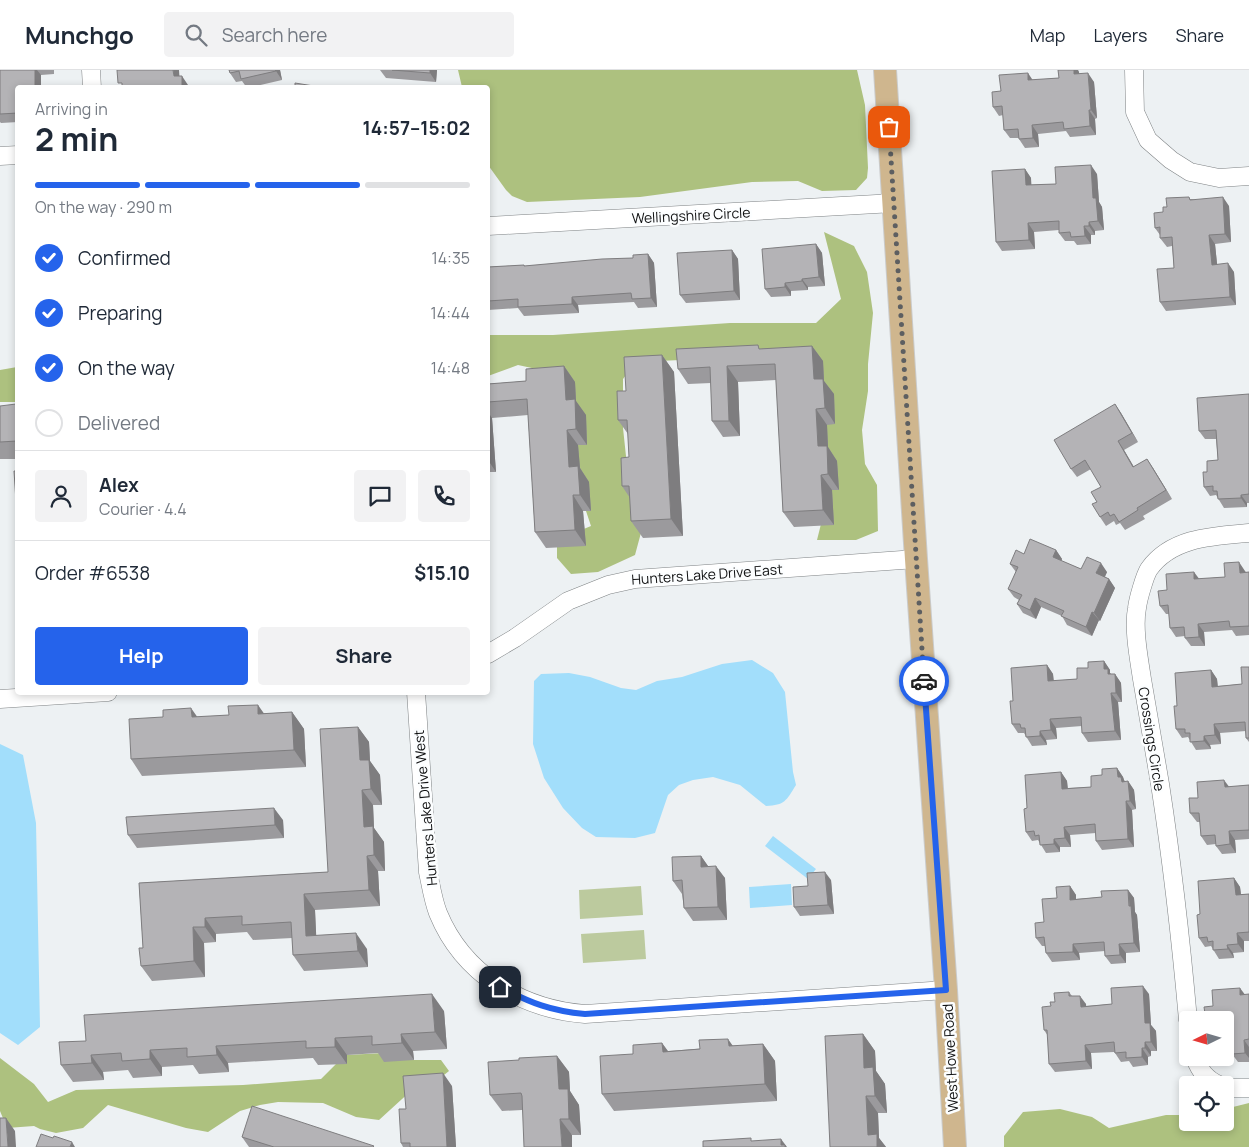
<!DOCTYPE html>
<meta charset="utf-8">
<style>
:root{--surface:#fff;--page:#f2f2f3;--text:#1f2937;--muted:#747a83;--line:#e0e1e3;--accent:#2563eb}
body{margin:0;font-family:Manrope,sans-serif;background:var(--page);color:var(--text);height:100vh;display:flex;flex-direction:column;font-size:19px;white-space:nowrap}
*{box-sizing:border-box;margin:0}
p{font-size:16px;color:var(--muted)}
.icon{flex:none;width:28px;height:28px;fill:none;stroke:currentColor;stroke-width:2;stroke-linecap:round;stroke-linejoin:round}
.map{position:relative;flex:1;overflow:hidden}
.panel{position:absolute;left:15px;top:15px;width:475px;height:610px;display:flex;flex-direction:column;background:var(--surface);border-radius:5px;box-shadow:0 2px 8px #0003}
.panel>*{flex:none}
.needle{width:32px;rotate:265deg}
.fabs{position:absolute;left:1179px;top:941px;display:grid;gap:10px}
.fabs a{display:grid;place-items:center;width:55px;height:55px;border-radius:5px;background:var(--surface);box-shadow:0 2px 8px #0003;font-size:25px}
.pin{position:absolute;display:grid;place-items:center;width:42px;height:42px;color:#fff;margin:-21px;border-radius:10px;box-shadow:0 2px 8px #0006}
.courier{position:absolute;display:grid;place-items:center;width:50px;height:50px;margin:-25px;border:4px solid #2563eb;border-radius:50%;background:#fff;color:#222;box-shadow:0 1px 6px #0007}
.headline em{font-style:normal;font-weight:700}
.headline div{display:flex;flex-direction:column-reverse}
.headline{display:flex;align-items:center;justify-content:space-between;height:85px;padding:0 20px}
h1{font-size:32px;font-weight:700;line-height:38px}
.bar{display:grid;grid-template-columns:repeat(4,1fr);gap:8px 5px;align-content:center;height:60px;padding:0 20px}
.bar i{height:6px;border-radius:4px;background:var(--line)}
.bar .selected{background:var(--accent)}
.bar p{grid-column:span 4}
.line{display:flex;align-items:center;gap:12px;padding:0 20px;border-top:1px solid var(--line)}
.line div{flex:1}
.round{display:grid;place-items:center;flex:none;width:52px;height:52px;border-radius:5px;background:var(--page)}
ol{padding:0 20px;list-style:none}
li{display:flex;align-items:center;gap:15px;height:55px}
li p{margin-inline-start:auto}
li .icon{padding:5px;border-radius:50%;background:var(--accent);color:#fff;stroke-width:4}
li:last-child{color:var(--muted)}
li i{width:28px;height:28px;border:2px solid var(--line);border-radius:50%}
.cta{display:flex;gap:10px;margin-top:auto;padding:10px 20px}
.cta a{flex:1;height:58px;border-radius:5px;background:var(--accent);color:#fff;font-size:20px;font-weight:700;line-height:58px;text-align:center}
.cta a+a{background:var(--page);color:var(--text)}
header{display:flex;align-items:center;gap:30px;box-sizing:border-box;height:70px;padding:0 25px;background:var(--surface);border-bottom:1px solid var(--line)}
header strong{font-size:24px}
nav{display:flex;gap:28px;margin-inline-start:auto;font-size:18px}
.search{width:350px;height:45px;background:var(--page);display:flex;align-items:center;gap:12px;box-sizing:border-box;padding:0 18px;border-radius:5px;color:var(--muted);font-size:19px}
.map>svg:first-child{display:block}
.green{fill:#bcca9e}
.forest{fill:#adc17f}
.water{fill:#a2defb}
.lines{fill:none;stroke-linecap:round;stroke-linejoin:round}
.minor-casing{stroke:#7f8385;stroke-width:19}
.major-casing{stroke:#cacbcb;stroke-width:24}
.minor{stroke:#fff;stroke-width:18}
.major{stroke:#cfb68e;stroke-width:22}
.wall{fill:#9b9a9d}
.shaded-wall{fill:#7e7d7f}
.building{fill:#b4b3b6;stroke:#7e7d7f}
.done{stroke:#5d5f61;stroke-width:5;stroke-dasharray:0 9}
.route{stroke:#2563eb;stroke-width:6}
.labels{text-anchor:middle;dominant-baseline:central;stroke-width:5;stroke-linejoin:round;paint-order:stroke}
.street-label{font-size:14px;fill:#101112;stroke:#fcfeff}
</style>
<header>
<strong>Munchgo</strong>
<div class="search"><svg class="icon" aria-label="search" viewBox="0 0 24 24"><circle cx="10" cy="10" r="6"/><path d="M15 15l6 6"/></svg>Search here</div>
<nav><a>Map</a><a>Layers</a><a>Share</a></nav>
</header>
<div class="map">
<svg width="1249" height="1077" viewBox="0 0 1249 1077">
<rect width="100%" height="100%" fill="#edf1f3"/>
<path class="green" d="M641,816L643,845L580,849L579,820Z
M644,860L646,889L583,893L581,864Z"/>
<path class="forest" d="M458,0H857L865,35L868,98L867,108L856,120L822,121L798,111L752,112L640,127L527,132L512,126L506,120L488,95V18L462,17Z
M824,162L854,176L867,202L873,243L868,294V321L862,360L865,394L877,415L878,461L856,470H817L825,438L770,286L636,292L623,309V358L628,405L642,459L635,485L598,502L571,504L557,488V470L591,456L572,399L564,305L518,295L488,306V265H553L730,253H816L841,229Z
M17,297V332H0V300Z
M384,983L414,990H441L449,1001L439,1009L413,1019L379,1050L356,1047L323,1033L278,1032L260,1035L240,1041L208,1062L186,1058L108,1035L83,1058L56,1063L40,1059L34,1056L7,1058L0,1041V988L34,1014L48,1032L76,1020L243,1015L321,1009L336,994H347V985Z
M1249,1033V1077H1004V1066L1023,1042L1060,1039L1092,1047L1109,1058L1166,1045H1187L1188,1052H1225V1039Z"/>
<path class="water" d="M752,590L773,603L785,622L793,702L796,715C786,731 785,735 766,736L740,715L713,707L693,710L679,715L668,725L655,763L635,768L596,767L582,758L563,738L544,708L533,674L534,611L541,604L569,603L590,607L621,618L636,620L657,611L682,607L722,594Z
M0,674L23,685L36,753L40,957L18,975L0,963Z
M773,766L816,799L808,809L765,776Z
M791,814L792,835L750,838L749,817Z"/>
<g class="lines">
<defs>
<path id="minor" d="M91,0L92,18
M1134,0L1135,42L1148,70L1171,90L1190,102L1219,108L1249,106
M0,86L18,85
M488,156L894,133
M488,584L515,568L568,531L608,515L635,509L916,489
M416,622L428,802C431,816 433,830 438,843C463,904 521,939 585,944L946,920
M0,629L108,622
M1188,950C1181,871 1172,792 1160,714C1154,679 1148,644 1142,609C1139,589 1133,558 1137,538C1138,529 1145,505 1149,499C1172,467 1214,466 1249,463
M1195,988C1200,1001 1206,1009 1219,1015
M1225,1018H1249"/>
<path id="major" d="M885,0L916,489L946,920L955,1077"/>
</defs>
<use href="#minor" class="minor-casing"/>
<use href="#major" class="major-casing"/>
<use href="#minor" class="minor"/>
<use href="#major" class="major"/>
</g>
<path class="wall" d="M0,0H54V4L41,5L18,18V52L1,53L0,52Z
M229,0H280L282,10L247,18L242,11L236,12L230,3Z
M380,0H437L436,12L386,8Z
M1058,0H1078L1079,4L1094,12L1097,48L1095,49L1096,65L1070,67L1066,61L1038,64L1039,77L1025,78L1019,69V68H1010L1004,60L1003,45L999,46L993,37L1001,21L1033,10L1059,8Z
M1025,99L1031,108V115L1056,114L1097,104L1099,132L1102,137L1104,160L1095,161V165H1091V174L1077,175L1074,171H1065L1059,163V160L1034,162L1035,179L1002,181L996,172Z
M1191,129L1229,136L1231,172L1215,174L1217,194L1234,202L1236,235L1166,241L1160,232L1174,198L1172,176L1167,177L1160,168V165L1155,158L1163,142L1167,137Z
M816,174L822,183L825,216L808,217V220L791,221V226L771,227L765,219Z
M732,180L738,189L740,230L686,233L680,225Z
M648,184L654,193L657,237L638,238L634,232L578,235L579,243L524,246L518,238L488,240V197L524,195L525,196L633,188Z
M812,276L823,291L824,311L834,324L835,354L827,355L828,377L837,391L839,420H832L834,455L794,457L783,442L776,310L738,312L740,366L723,367L712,351L711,313L688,314L678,299L761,279Z
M662,285L674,302L683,466L643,468L631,451L630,428L622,416L629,387L628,364L618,350L626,321Z
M564,296L575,312L576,331L586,345L587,375H578L580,398L589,412L591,441H583L586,476L546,478L535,462L528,345L492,348L496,402H488V314L526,311Z
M1249,324V433H1247V437L1224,438L1216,425L1210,426L1204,417L1207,402L1218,390L1216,369H1205L1199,361Z
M1115,334L1121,343L1138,372L1124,380L1134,397L1147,389L1153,398L1172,429L1143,446L1145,449L1125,460L1120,453L1116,455L1114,451L1106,456L1100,447L1097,432L1101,417L1091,399L1077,407L1071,399Z
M0,336H18V389H0Z
M1056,480L1062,489L1061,491L1081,499L1107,502L1105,507L1109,509L1115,518L1100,551L1099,550L1092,566L1067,555L1062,546L1041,537L1036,549L1023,543L1017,534L1019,530L1014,527L1008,519L1016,502L1010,494L1024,484Z
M1245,501L1246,502H1249V565L1236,566L1232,560L1204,562L1205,576H1191L1185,568V566L1176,567L1170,558L1169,544H1166L1160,536L1167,520L1199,509L1225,507Z
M1104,591L1110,600V603L1111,604H1115L1121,613L1122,632H1118L1121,670L1088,672L1082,663V656L1056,658L1057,669L1046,670L1047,675L1032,676L1024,663H1018L1012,654L1013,631L1047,595L1053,604L1054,611L1077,609L1088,598Z
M1249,597V672L1246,668V661L1220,663L1221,674L1210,675L1211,679L1196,680L1188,667L1182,668L1176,659L1177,636L1211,600L1217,609L1218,616L1242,614Z
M292,642L304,659L306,697L142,706L131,689L197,647Z
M358,657L369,672L370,691L380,705L382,735H373L374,758L384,772L385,801H378L380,836L315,840L316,866L367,879L368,897L304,901L293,885L292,868L253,870L247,862L216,864V872L204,873L205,907L152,911L141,896L143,878L139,813L328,802Z
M1117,698L1123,707L1124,710L1125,712L1128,711L1134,720L1136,739L1132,740L1134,777L1102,780L1096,771V763L1070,765L1071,777H1060V782L1046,783L1038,770L1032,771L1026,762L1027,738L1061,702L1067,711L1068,718L1091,717L1102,705Z
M1249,715V769L1235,770L1236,783L1222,784L1216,776V774L1207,775L1201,766L1200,752H1197L1190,743L1198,728L1229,717Z
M283,750L284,768L137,778L128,765Z
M701,786L708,796L725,808L727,850L693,851L684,838L682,824L673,811Z
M1234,808L1240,817L1241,824H1249V871H1244V882L1233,883L1234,888L1219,889L1211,876L1205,877L1199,868L1200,844Z
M831,810L834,844L800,846L794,837L808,816Z
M1070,816L1076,825V829L1102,827L1128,820L1134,828L1135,842L1137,845L1140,882L1126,883V893L1111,894L1105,886V881L1079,883L1080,890L1052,892L1046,883L1045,876H1042L1036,868L1057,828Z
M1069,922L1072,926L1086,934V936L1112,934L1149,924L1151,955L1156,961L1157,981H1151V986L1148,987V995L1133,997L1129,991L1121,992L1115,983L1114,982L1091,983L1092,999L1055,1002L1049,994L1048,966L1044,960L1051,936L1055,932Z
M1249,924V992H1238L1232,984L1231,982L1225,983V950L1213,936L1245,925Z
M444,941L447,979L413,981L414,990L384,992L378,983L347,985V994L318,995L313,988L228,993L229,1002L199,1004L193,995L162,997V1006L133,1008L128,1000L103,1002L104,1010L73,1012L61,995L86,971Z
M863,964L875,981L876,1001L885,1014L887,1043H878L879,1068L886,1077H830Z
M662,973L668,981L763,974L775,991L777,1031L614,1041L602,1024L633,984Z
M557,986L569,1002L570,1021L579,1035L581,1065H572L522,1040L502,1041L490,1025L519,990Z
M452,1016L456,1077H403L401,1073L406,1039Z
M242,1067L375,1077H249Z"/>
<path class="shaded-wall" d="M35,0H37L41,5V18H35Z
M173,0H179L180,15L174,6Z
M275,0H280L282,10L276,1Z
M430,0H437L436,12L430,3Z
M1074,0H1078L1079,2L1080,13L1074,4Z
M1028,3L1034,12L1028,10Z
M1088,3L1094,12L1097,48L1091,40Z
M182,6L188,15V18H182Z
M1089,40L1095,49L1096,65L1090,56Z
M1032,55L1038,64L1039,77L1033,68Z
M1091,95L1097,104L1099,132L1102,137L1104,160L1098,151L1093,128Z
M1025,99L1031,108L1032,124L1026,115Z
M1223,127L1229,136L1231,172L1225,164Z
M1089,152L1095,161V165L1089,156Z
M1028,153L1034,162L1035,179L1029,170Z
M1084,156L1091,165V174L1085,166Z
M1209,165L1215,174L1218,203L1212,195Z
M816,174L822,183L825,216L819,207Z
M732,180L738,189L740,230L734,221Z
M648,184L654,193L657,237L651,228Z
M1228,193L1234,202L1236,235L1230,227Z
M802,209L808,217V220L802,211Z
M785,213L791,221V226L785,217Z
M572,227L578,235L579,243L572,234Z
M812,276L823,291L824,311L834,324L835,354L825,338L814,309Z
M662,285L674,302L683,466L671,449Z
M564,296L575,312L576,331L586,345L587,375L576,359L566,330Z
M727,296L738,312L740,366L729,351Z
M1115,334L1121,343L1138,372L1132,363Z
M816,339L827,355L828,377L837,391L839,420L828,404L818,376Z
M488,342L492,348L496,402L488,390Z
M567,360L578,375L580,398L589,412L591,441L580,425L569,397Z
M1118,371L1124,380L1139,406L1133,397Z
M1147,389L1153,398L1172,429L1166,420Z
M821,405L832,420L834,455L823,440Z
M573,425L583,441L586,476L575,460Z
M1241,425L1247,433V437L1241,428Z
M1056,480L1062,489L1059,496L1053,487Z
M1239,492L1245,501L1246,511L1240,503Z
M1101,493L1107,502L1102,512L1096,503Z
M1194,502L1200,510L1194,509Z
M1109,509L1115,518L1100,551L1094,543Z
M1035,528L1041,537L1036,549L1030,540Z
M1092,542L1099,550L1092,566L1086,557Z
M1198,554L1204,562L1205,576L1199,567Z
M1104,591L1110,600V603L1114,608V613L1104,599Z
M1047,595L1053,604L1054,620L1048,611Z
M1211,600L1217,609L1218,625L1212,617Z
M1115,604L1121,613L1122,632L1116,623Z
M1111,623L1118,632L1121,670L1115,661Z
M258,635L270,652L258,644Z
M191,638L203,655L192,647Z
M292,642L304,659L306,697L294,680Z
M1050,649L1056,658L1057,669L1051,660Z
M1214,654L1220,663L1221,674L1215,665Z
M358,657L369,672L370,691L380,705L382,735L371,719L360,690Z
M1040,661L1046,670L1047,675L1040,666Z
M1204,666L1210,675L1211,679L1204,671Z
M1117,698L1123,707L1124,710L1127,715L1128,721L1118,707Z
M1061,702L1067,711L1068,728L1062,719Z
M1224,710L1230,718L1225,717Z
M1128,711L1134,720L1136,739L1130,731Z
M362,720L373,735L374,758L384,772L385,801L374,785L364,757Z
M1126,731L1132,740L1134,777L1128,769Z
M274,738L283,750L284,768L275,755Z
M1064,757L1070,765L1071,777L1065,768Z
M1229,761L1235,770L1236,783L1230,774Z
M1054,769L1060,777V782L1054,774Z
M367,786L378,801L380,836L369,820Z
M701,786L710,799L701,797Z
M716,796L725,808L727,850L718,837Z
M825,802L831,810L834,844L828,835Z
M1234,808L1240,817L1242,833L1236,825Z
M1070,816L1076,825V838L1070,830Z
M1128,820L1134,828L1135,842L1137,845L1140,882L1134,873Z
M304,824L315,840L317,882L306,866Z
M205,848L216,864V872L205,857Z
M193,857L204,873L205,907L194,891Z
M356,863L367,879L368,897L358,881Z
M1237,863L1244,871V882L1238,874Z
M1073,874L1079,883L1080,890L1073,882Z
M1119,874L1126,883V893L1120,885Z
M1227,875L1233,883L1234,888L1228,879Z
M1143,916L1149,924L1151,955L1156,961L1157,981L1151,972L1145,953Z
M1240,918L1246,926L1240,925Z
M432,924L444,941L447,979L435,962Z
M1080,926L1086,934L1087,945L1081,937Z
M401,964L413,981L414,990L402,973Z
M863,964L875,981L876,1001L885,1014L887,1043L875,1026L864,998Z
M335,968L347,985V994L335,977Z
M728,969L740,986L729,976Z
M1244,970L1249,977V988L1245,983Z
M1145,972L1151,981V986L1145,978Z
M662,973L674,990L663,982Z
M763,974L775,991L777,1031L765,1014Z
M1085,975L1091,983L1092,999L1086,991Z
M216,976L228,993L229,1002L217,985Z
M1142,978L1148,987V995L1142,987Z
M150,980L162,997V1006L150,989Z
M91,985L103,1002L104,1010L92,993Z
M557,986L569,1002L570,1021L579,1035L581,1065L569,1049L559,1019Z
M443,1003L452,1016L456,1077H447Z
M866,1026L878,1043L879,1068L886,1077H877L868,1065Z
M6,1048L15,1061L16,1077H8Z
M560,1049L572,1065V1077H562Z
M781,1069L787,1077H782L781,1075Z
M72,1072L75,1077H70Z"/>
<path class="building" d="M0,0H35V18H18V43L0,44Z
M117,0H173L174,6H182V18H122V13H118Z
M229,0H275L276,1L241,9L239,1L230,3Z
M392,0H430V3Z
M1058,0H1074V4L1088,3L1091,40H1089L1090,56L1064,59L1063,52L1032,55L1033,68L1019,69L1018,59L1004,60L1002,36L993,37L992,22L1001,21L999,5L1028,3V10L1059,8Z
M295,13L320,17V18H295Z
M1091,95L1093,128H1096L1098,151L1089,152V156H1084L1085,166L1071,167L1070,162L1059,163V151L1028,153L1029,170L996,172L992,101L1025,99L1026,115L1056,114L1055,97Z
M1189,127L1190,130L1223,127L1225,164L1209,165L1212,195L1228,193L1230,227L1160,232L1157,199L1174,198L1172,167L1160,168V157L1155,158L1154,143L1163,142V137H1167L1166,128Z
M816,174L819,207L802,209V211L785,213V217L765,219L762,179Z
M732,180L734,221L680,225L677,183Z
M648,184L651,228L632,229L631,223L572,227V234L518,237V229L488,231V197L524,195V196L602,189L633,188V185Z
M758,275L759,279L812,276L814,309H823L825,338L816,339L818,376H827L828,404L821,405L823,440L783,442L775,294L727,296L729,351H712L710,297L678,299L676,279Z
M662,285L671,449L631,451L629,416H622L621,388L629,387L627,350H618L617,321H626L624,287Z
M564,296L566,330L575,329L576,359L567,360L569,397L578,396L580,425H573L575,460L535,462L527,329L488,332V314L526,311V299Z
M1249,324V424L1241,425V428L1218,429L1217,421H1213V416L1204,417L1203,402H1207V391L1218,390L1216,360L1199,361L1197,328Z
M16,334V337H18V364H16L17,371L0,372V336Z
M1115,334L1132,363L1118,371L1133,397L1147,389L1166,420L1137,438L1138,440L1119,452L1114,444L1110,446L1108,442L1100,447L1092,434L1097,432L1091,422L1101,417L1085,390L1071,399L1054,370Z
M14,401H18V462Z
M1030,469L1056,480L1053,487L1081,499L1087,487L1101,493L1096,503L1109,509L1094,543L1092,542L1086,557L1061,546L1064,541L1035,528L1030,540L1017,534L1022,525L1008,519L1018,497L1010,494L1016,480L1024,484Z
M1239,492L1240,503L1249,502V556L1230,557L1229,551L1198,554L1199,567L1185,568L1184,557L1170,558L1168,535L1160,536L1158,521L1167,520L1166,504L1194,502V509L1225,507L1224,493Z
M1104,591V599H1108V604H1115L1116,623H1111L1115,661L1082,663L1081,647L1050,649L1051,660L1040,661V666L1026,667L1025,658H1021L1020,654H1012L1010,631H1013L1011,598L1047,595L1048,611L1077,609V598H1088V592Z
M1241,597H1249V668H1246L1245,652L1214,654L1215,665L1204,666V671L1190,672V663H1185V659H1176L1174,636H1177L1175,603L1211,600L1212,617L1242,614Z
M258,635V644L292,642L294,680L131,689L129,649L163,647V640L191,638L192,647L229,645L228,636Z
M358,657L360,690H369L371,719L362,720L364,757L373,756L374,785L367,786L369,820L304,824L306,866L356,863L358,881L293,885L291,852L242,855V846L205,848V857H193L194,891L141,896L139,878H143L139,813L328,802L320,659Z
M1117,698L1118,707H1121L1122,712L1128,711L1130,731H1126L1128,769L1096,771L1095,754L1064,757L1065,768L1054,769V774L1040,775L1039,765L1035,766L1034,761L1026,762L1024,739L1027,738L1025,705L1061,702L1062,719L1091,717V706L1102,705V699Z
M1224,710L1225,717L1249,715V760L1229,761L1230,774L1216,776L1215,765L1201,766L1199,743H1190L1189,728H1198L1197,712Z
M274,738L275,755L128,765L126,747Z
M701,786V797L716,796L718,837L684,838L682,810L673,811L672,787Z
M825,802L828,835L794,837L793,817L808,816L807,803Z
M1234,808L1236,825L1249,824V862L1237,863L1238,874L1227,875L1228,879L1213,880V871L1208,872L1207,867L1199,868L1197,845L1200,844L1198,811Z
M1070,816V830L1102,827L1101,821L1128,820L1129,836H1131L1134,873L1119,874L1120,885L1105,886L1104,872L1073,874V882L1046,883L1044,867L1036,868L1035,853L1044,852L1042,829L1057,828L1056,817Z
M1143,916L1145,953H1150L1151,972H1145V978H1142V987L1126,988V982L1115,983L1114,972L1085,975L1086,991L1049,994L1047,960H1044L1042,937L1051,936L1050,932H1055L1054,923L1069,922V926H1080L1081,937L1112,934L1111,918Z
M1240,918V925L1249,924V969L1244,970L1245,983L1232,984L1231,973L1225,974V950H1206L1204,937L1213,936L1212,920Z
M432,924L435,962L401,964L402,973L372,975V966L335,968V977L306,978V971L216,976L217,985L187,987V978L150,980V989L122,991L121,983L91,985L92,993L61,995L59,972L86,971L84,945Z
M863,964L864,998L873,997L875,1026H866L868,1065L877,1064V1077H830L825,966Z
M728,969L729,976L763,974L765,1014L602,1024L600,986L633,984V975L662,973L663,982L700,979L699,970Z
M557,986L559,1019H568L569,1049H560L562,1077H524L522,1026L521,1023L490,1025L488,992L519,990V988Z
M443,1003L447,1077H410V1073H401L399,1039H406L403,1006Z
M252,1036L374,1076L373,1077H274L242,1067Z
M0,1048H6L8,1077H0Z
M41,1064L53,1068L54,1066L72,1072L70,1077H36Z
M751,1068V1071L781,1069V1075H785V1077H703V1071Z"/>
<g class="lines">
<path class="done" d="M889,57L924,611"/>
<path class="route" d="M500,917C531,933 551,941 585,944L946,920L924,611"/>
</g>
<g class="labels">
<g class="street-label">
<text transform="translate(691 145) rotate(-3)">Wellingshire Circle</text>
<text transform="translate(707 504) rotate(-4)">Hunters Lake Drive East</text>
<text transform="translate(1152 669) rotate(81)">Crossings Circle</text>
<text transform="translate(425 738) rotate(-95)">Hunters Lake Drive West</text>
<text transform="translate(950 988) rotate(-93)">West Howe Road</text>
</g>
</g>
</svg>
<div class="fabs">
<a><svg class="needle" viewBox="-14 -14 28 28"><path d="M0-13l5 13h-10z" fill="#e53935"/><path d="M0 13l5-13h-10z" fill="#747a83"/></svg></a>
<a><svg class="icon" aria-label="locate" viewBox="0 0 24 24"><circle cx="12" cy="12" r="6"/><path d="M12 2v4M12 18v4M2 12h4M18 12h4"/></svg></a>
</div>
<div class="pin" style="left:889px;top:57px;background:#ea580c"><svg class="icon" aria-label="bag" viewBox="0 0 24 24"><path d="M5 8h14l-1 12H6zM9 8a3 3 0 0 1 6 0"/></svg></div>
<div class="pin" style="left:500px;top:917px;background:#1f2937"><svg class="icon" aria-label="home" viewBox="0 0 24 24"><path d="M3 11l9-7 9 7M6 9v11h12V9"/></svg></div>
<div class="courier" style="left:924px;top:611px"><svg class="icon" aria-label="car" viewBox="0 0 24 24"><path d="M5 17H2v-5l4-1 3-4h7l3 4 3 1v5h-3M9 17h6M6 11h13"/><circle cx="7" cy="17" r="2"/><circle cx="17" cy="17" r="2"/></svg></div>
<section class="panel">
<div class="headline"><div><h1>2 min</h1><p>Arriving in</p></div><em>14:57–15:02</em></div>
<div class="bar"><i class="selected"></i><i class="selected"></i><i class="selected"></i><i></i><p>On the way · 290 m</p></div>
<ol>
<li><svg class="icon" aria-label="check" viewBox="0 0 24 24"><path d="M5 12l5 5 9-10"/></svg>Confirmed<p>14:35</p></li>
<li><svg class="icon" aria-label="check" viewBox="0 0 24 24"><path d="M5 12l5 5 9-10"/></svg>Preparing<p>14:44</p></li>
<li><svg class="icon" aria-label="check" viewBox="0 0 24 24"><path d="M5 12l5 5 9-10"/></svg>On the way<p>14:48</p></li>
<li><i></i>Delivered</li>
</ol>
<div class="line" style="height:90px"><a class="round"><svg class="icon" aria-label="person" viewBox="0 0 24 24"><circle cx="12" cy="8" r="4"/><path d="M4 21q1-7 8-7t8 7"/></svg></a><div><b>Alex</b><p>Courier · 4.4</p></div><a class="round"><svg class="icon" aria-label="chat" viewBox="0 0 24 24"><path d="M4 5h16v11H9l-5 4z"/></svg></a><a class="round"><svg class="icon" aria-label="phone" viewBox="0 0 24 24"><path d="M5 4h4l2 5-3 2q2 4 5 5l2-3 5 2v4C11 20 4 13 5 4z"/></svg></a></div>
<div class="line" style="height:65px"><div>Order #6538</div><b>$15.10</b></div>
<div class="cta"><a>Help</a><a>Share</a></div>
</section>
</div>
